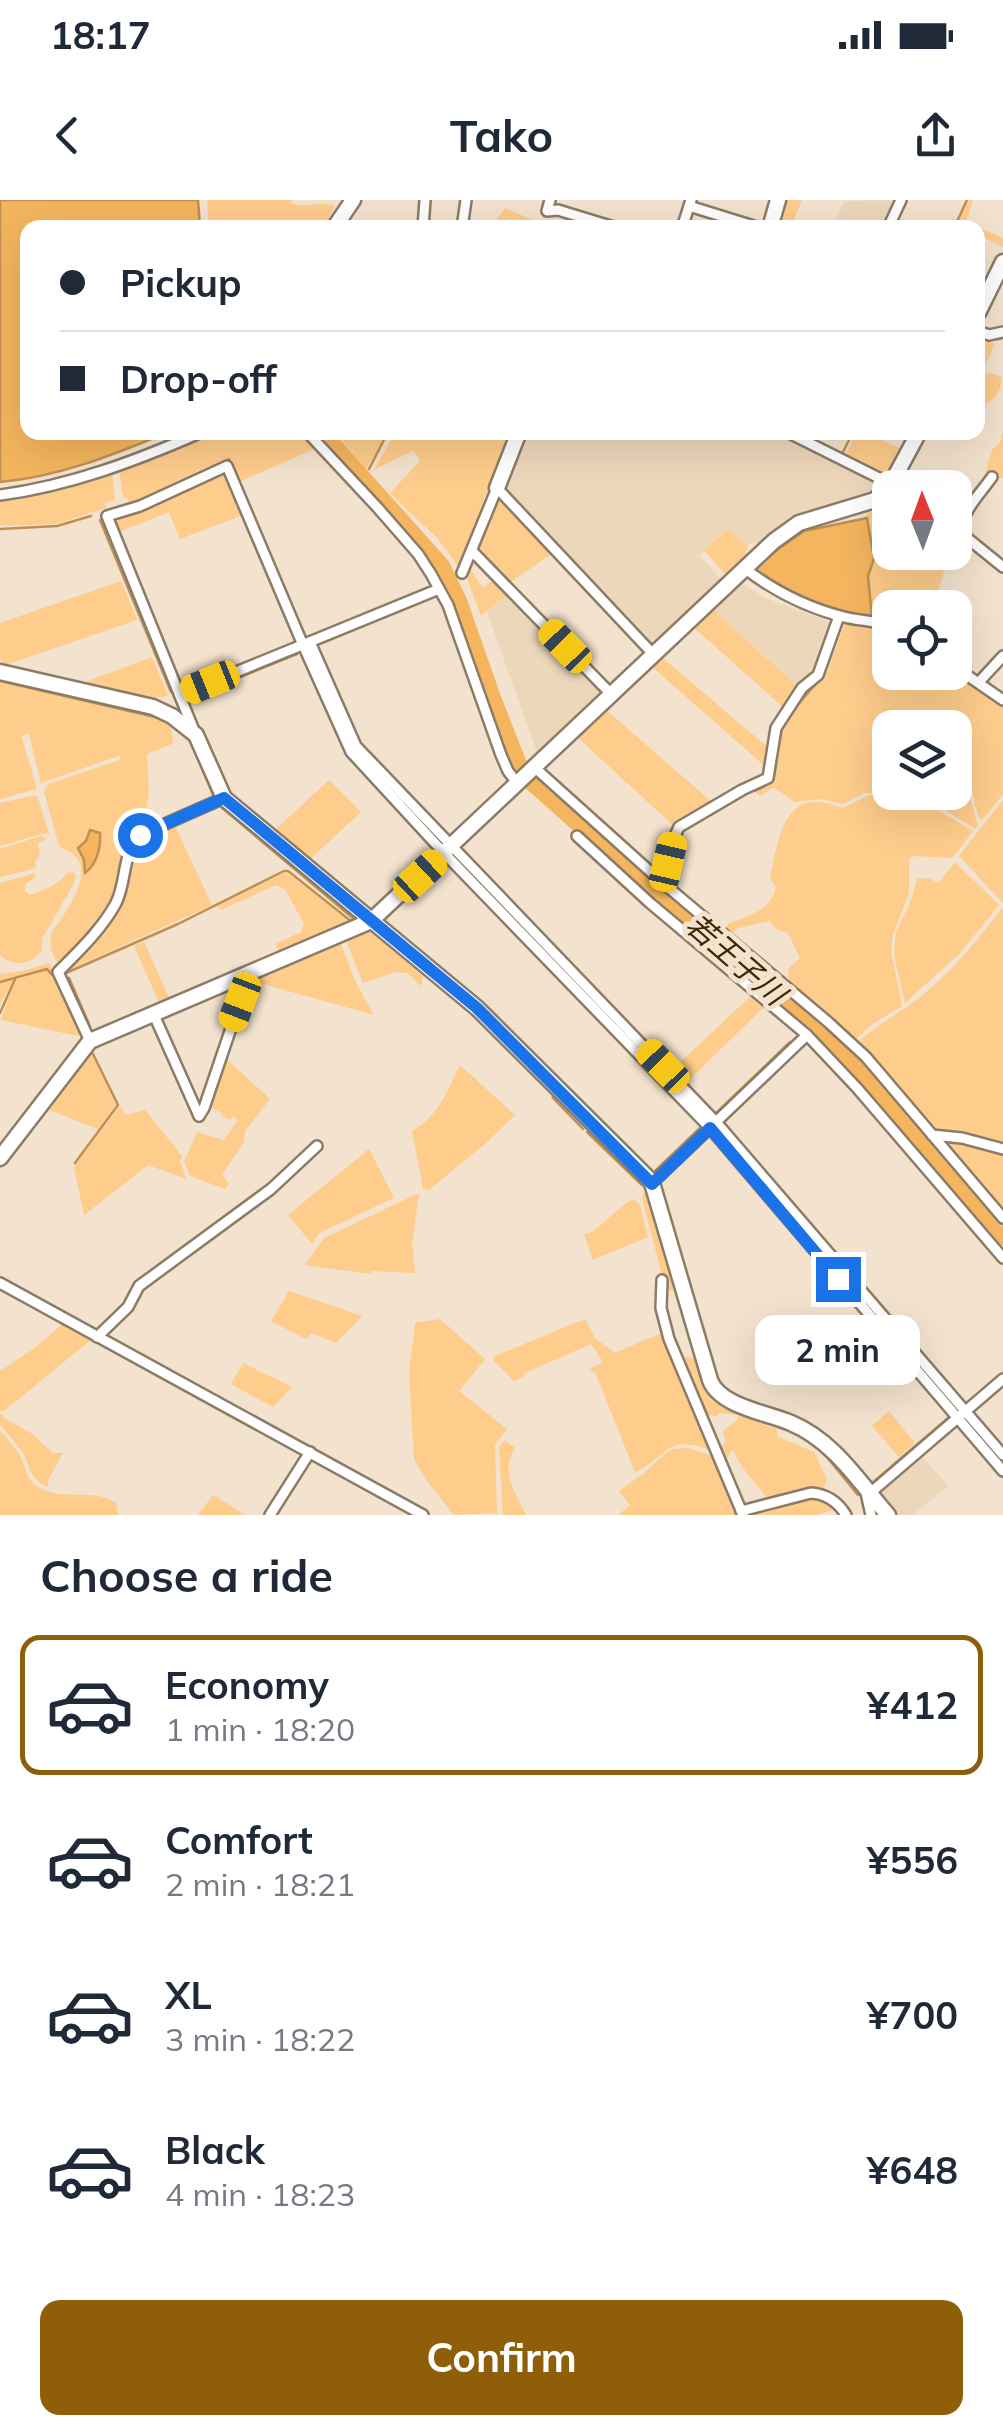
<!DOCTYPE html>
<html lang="en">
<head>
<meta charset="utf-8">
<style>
	:root { --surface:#fff; --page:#f2f2f3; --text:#1f2937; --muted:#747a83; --line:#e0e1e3; --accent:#8f5e09 }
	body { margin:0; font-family:Mulish,"Noto Sans JP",sans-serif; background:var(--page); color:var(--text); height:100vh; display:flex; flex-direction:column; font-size:38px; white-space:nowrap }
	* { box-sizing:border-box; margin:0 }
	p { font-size:32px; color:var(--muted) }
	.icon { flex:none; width:55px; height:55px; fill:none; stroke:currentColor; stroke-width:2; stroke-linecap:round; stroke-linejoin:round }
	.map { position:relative; height:1315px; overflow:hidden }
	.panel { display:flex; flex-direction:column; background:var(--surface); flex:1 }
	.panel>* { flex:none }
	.guide { position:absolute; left:20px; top:20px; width:965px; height:220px; border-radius:20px; box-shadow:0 10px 40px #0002; display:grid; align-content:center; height:220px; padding:0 40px; background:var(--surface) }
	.needle { width:65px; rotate:359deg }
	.controls { position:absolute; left:872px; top:270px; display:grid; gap:20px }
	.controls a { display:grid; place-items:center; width:100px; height:100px; border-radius:20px; background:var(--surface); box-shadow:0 10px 40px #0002; font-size:50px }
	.end { position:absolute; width:45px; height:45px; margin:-22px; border:12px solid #1a73e8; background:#fff; box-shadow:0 0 0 5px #fff }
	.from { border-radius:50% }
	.bubble { position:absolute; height:70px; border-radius:20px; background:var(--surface); box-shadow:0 10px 40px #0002; font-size:32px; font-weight:700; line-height:70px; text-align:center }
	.car { position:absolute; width:30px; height:60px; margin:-30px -15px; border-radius:12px; box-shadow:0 0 8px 2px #0007; background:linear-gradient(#f5c518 24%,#345 0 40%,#f5c518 0 76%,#345 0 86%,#f5c518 0) }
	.guide b { display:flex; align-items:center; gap:35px; height:95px; font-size:38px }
	.guide b+b { border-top:2px solid var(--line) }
	.guide i { width:25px; height:25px; background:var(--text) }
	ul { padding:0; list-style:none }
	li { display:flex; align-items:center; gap:30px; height:140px; margin:0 20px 15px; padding:0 20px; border:5px solid transparent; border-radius:20px }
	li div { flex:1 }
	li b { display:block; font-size:38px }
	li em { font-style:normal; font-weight:700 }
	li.on { border-color:var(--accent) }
	li>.icon { width:90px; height:90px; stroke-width:1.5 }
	h2 { padding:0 40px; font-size:45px; line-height:120px }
	.action { display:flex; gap:20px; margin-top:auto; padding:20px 40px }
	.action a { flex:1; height:115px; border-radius:20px; background:var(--accent); color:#fff; font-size:40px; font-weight:700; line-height:115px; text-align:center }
	.status { display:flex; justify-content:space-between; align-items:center; height:70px; padding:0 50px; background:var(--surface); direction:ltr }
	.status svg { height:28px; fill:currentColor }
	header { display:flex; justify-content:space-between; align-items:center; height:130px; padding:0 40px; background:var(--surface); font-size:45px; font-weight:700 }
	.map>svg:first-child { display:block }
	.built { fill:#edd7bb }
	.green { fill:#fecc8b }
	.water { fill:#f4b55e; stroke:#bf9051; stroke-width:2.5 }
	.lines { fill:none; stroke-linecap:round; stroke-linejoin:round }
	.stream { stroke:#bf9051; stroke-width:2.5 }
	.river { stroke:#f4b55e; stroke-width:18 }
	.street-casing { stroke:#8b7c68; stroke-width:14 }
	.secondary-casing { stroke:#8b7c68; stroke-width:19 }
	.street { stroke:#fff; stroke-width:9 }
	.secondary { stroke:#fff; stroke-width:14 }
	.route { stroke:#1a73e8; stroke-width:12 }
	.labels { text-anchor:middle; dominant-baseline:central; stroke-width:10; stroke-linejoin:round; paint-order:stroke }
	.water-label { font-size:30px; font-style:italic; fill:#3e2600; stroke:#f3e2cd }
</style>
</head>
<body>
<div class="status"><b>18:17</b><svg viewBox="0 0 49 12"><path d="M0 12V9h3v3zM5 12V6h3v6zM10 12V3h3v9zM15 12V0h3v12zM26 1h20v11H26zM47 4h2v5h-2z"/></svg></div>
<header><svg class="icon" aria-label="back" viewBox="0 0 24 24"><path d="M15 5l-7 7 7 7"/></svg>Tako<svg class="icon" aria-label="share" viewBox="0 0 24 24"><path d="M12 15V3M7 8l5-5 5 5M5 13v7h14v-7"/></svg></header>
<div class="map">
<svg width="1003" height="1315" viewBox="0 0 1003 1315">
	<rect width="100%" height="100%" fill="#f3e2cd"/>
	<g class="built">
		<path d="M 898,0 L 884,27 L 832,28 L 844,1 Z"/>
		<path d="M 775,232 L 876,281 L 878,289 L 870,295 L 827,309 L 794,315 L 768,340 L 744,345 L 728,329 L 699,355 L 723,381 L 657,444 L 650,444 L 505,288 L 503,282 L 524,233 Z"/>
		<path d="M 739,381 L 765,398 L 833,423 L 816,466 L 797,486 L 711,408 Z"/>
		<path d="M 508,394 L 604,493 L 538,555 L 487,412 Z"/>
		<path d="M 921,1255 L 948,1286 L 913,1315 L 894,1315 L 877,1293 Z"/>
	</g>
	<g class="green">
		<path d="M 207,0 L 292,0 L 291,3 C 305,9 321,0 335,6 L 324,27 L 209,28 Z"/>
		<path d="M 785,0 L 802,0 L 791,27 L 781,27 L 779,22 Z"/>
		<path d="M 969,0 L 973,0 L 966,22 L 1003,38 L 1003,47 L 978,35 L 978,28 L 957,25 Z"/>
		<path d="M 505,8 L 542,24 L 541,27 L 512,27 L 507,25 L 505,27 L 491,28 Z"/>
		<path d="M 978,137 L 995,144 L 981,174 L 991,173 L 1001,177 C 1003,195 990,201 978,210 Z"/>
		<path d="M 1003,231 L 1003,278 L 995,277 L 983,281 L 992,250 L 1000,242 Z"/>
		<path d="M 208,233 L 302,233 L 314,244 L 314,249 L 241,281 L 230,258 L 193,273 L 137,301 L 128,302 L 128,298 L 125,298 L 122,292 L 119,269 L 178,247 Z"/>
		<path d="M 336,233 L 386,233 L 386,235 L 366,269 Z"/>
		<path d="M 395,233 L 511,233 L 484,299 L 485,309 L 462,366 L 459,367 L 438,339 L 390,293 L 420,261 L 418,256 L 412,251 L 374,270 Z"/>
		<path d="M 856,233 L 868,233 L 905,251 L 888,277 L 844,258 Z"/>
		<path d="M 112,271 L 115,300 L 105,303 L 106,308 L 56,324 L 0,326 L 0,298 L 32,294 Z"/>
		<path d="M 225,272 L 243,315 L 180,339 L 169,312 L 116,333 L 111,321 L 113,317 L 142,309 Z"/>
		<path d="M 498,292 L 554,352 L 508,384 L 476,350 Z"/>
		<path d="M 878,307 L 890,314 L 890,352 L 950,353 L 933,407 L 890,408 L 890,425 L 872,417 L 868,376 L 874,359 L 866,311 Z"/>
		<path d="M 729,329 L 744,345 L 749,344 L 741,365 L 728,377 L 704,350 Z"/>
		<path d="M 469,368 L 483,388 L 494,379 L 508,394 L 481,416 L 466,375 Z"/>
		<path d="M 121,381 L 137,420 L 5,465 L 0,458 L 0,423 Z"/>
		<path d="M 711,408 L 797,486 L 784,508 L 691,425 Z"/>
		<path d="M 846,420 L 890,430 L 890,472 L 955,472 L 955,470 L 1003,503 L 1003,594 L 983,619 L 980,619 L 978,616 L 972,591 L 968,591 L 978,625 L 975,629 L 918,593 L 955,592 L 955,528 L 890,528 L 890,592 L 864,593 L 843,604 L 819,599 L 794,602 L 774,587 L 760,596 L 755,592 L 766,588 L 773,581 L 783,528 L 807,493 L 824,480 Z"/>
		<path d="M 659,455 L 770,549 L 768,569 L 649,464 Z"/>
		<path d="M 152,457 L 168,496 L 146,499 L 80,484 Z"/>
		<path d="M 0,482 L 165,521 C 171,527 175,535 172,544 L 147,554 L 149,592 L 143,628 L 134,634 L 128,641 L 113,701 L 90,734 L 60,765 C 52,757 49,745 51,734 C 63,716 97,673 73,654 C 68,650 63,649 59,646 L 44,592 L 48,584 L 120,560 L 121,555 L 41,583 L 29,534 L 23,535 L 22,538 L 37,589 L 0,599 Z"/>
		<path d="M 604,508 L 712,602 L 675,627 L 576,536 Z"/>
		<path d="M 329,580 L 361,612 L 308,661 L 273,632 Z"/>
		<path d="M 911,594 L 973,631 L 954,656 L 949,658 L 914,656 L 909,658 L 909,693 L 893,734 L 891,751 L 902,806 L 874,823 L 857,838 L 857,842 L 863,850 L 791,786 C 785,767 789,769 800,758 L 788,733 L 776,729 L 770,721 L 738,728 L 730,734 L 724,730 L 729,723 C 749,717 772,709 776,687 L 770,679 C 776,653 780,599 818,602 C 826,602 835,606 843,608 L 869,595 Z"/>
		<path d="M 37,595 L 49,634 L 41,634 L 0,646 L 0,603 Z"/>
		<path d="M 1003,600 L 1003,703 L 959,656 Z"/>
		<path d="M 174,624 L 212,705 L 66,771 L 65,769 L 105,725 L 132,650 L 141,638 Z"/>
		<path d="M 41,636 L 47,639 L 38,643 L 40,655 L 35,662 L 36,668 L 0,677 L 0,649 Z"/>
		<path d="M 955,662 L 999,705 L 960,753 L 905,803 L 894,755 L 896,732 L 910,703 L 917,679 L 929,678 L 938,683 Z"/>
		<path d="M 73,672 L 76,676 L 74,683 L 42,739 L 42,751 C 31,764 13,768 0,755 L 0,683 L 35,673 L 36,676 L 25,685 L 25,692 L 30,695 C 44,690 58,686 67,673 Z"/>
		<path d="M 284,673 L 287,673 L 352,724 L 280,755 L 276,744 L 301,732 L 304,724 L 285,689 L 276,685 L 221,710 L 218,706 Z"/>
		<path d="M 1002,708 L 1003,710 L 1003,945 L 979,937 L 930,928 L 867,855 L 867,849 L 860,840 C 883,820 910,808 932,787 C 958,764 981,736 1002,708 Z"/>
		<path d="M 369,729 L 423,777 L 421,786 L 408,773 L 396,772 L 363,783 L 347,743 L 349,738 Z"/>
		<path d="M 144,742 L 171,802 L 161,807 L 134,746 Z"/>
		<path d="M 337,742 L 341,744 L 356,783 L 374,815 L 256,782 L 255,778 Z"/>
		<path d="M 49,763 L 55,774 L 52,775 L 47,768 L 14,778 L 0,804 L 0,774 L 23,771 Z"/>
		<path d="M 47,770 L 51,777 L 56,776 L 82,832 L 78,836 L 1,820 L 15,780 Z"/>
		<path d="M 754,793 L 767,804 L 684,885 L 671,871 Z"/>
		<path d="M 91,853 L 116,905 L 98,929 L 44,908 Z"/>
		<path d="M 222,855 L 270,899 L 245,931 L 244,943 L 222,974 L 229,984 L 225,989 L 190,976 L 184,962 L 197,932 L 224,940 L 238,920 L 234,916 L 230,920 L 222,916 L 223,914 L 207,905 Z"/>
		<path d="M 460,865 L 515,915 L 486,943 L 429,990 L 423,989 L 412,931 C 439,916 447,891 460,865 Z"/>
		<path d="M 120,906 L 126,915 L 145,910 L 182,956 L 180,961 L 186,979 L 148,965 L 84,1015 L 74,967 Z"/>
		<path d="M 945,937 L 1003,952 L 1003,1011 L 941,939 Z"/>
		<path d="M 369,949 L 394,998 L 319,1033 L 312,1044 L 288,1015 Z"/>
		<path d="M 646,991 L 674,1088 L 673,1091 L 670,1091 L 665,1086 L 642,999 L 643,994 Z"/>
		<path d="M 419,993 L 412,1043 L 415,1073 L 372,1071 L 371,1074 L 305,1065 L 324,1038 Z"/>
		<path d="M 635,1000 L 640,1005 L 648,1037 L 593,1060 L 584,1034 L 592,1032 L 629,1001 Z"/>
		<path d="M 289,1091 L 362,1116 L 336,1143 L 311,1133 L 306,1139 L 271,1121 Z"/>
		<path d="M 440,1119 L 485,1159 L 459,1191 L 507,1229 L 495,1245 L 497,1313 L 454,1315 L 427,1281 L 414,1259 L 409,1174 L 415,1123 Z"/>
		<path d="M 585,1119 L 595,1138 L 615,1153 L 666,1131 L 713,1251 C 663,1233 672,1255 635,1272 L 595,1172 L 588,1170 L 603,1162 L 591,1144 L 525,1173 L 523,1177 L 514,1181 L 493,1160 L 495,1156 Z"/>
		<path d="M 65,1122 L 93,1138 L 4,1211 L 0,1211 L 0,1171 L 32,1150 Z"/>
		<path d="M 687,1157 L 695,1159 L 709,1197 L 766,1221 L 766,1226 L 776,1228 L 778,1237 L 814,1252 L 827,1279 L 822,1292 L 769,1302 C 758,1283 740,1270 733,1249 L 723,1264 L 719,1247 L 726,1243 L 723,1231 L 738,1219 L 739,1215 L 719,1213 L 716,1217 L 711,1215 L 703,1218 L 681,1162 Z"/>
		<path d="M 243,1163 L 292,1187 L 273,1207 L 231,1184 Z"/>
		<path d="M 889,1211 L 915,1243 L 899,1257 L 872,1226 Z"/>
		<path d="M 2,1214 L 4,1218 L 31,1233 L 53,1253 L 63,1253 L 48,1280 L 48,1287 C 30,1280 31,1268 23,1253 C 17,1243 7,1234 0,1225 L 0,1215 Z"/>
		<path d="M 0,1231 C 7,1239 15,1247 20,1256 C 25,1265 26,1277 34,1284 C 58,1304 93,1286 116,1303 L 118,1315 L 0,1315 Z"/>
		<path d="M 505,1240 L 515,1248 C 500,1272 515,1292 526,1315 L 503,1315 L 499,1247 Z"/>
		<path d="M 689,1248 L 715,1257 L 739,1315 L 618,1315 L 630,1305 L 619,1291 L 643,1274 L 666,1253 L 673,1249 Z"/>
		<path d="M 213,1295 L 246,1315 L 198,1315 Z"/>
		<path d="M 810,1295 L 821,1295 L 838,1308 L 818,1315 L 745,1315 L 746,1312 Z"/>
	</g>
	<g class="water">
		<path d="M 0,0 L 198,0 L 200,27 L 28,28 L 28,232 L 166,233 C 113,255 58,277 0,282 Z"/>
		<path d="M 867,318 L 874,359 L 868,376 L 872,417 C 837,418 781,389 752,370 L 774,352 L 804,331 Z"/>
		<path d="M 90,630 L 100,633 C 101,647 97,664 85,673 L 84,660 L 78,648 L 86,641 Z"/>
	</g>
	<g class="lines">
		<g class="stream">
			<path d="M 954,28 L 967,0"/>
			<path d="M 842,254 L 853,232"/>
			<path d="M 369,269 L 388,232"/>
			<path d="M 199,274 L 229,259 L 250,308"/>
			<path d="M 109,310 L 123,307"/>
			<path d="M 100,320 L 171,492"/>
			<path d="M 0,329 L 57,326 L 91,316"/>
			<path d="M 829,456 L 840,426"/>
			<path d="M 0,481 L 159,518"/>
			<path d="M 188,498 L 297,454"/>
			<path d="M 186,536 L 190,540 L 214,597"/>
			<path d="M 754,591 C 787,581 769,553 782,529 C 793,508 807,494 822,477"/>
			<path d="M 405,605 L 444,645"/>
			<path d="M 221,607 L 354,719"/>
			<path d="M 688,628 L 746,594"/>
			<path d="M 669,678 L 676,648"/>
			<path d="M 657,693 L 660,689"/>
			<path d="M 66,773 L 178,724 L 284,671 L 288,671 L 352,722 L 355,721"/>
			<path d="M 69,778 L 89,824"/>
			<path d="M 431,779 L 469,810 L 507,847"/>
			<path d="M 0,782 L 47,769 L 52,775"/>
			<path d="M 577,783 L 655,864"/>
			<path d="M 0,813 L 15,779"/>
			<path d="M 806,826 L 809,822"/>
			<path d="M 552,891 L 553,898 L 583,929"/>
			<path d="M 715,914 L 790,842"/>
			<path d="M 587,932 L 642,985"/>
			<path d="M 915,934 L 924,934"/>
			<path d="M 75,963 L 118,905 L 93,854"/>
			<path d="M 652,974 L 702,926"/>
			<path d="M 780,1003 L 817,1046"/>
			<path d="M 676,1088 L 706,1189 L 710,1195 L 722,1203"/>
			<path d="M 871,1110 L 958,1211"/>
			<path d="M 965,1219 L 1003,1263"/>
			<path d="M 822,1251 L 858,1295"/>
			<path d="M 871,1284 L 948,1218"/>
		</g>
		<path class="river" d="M 321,232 L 441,366 L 458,401 L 492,498 L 521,572 L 657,693 L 819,830 L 864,874 L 1003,1036"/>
		<defs>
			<g id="street">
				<path d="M 550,0 L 547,11 L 558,10 L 617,28"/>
				<path d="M 689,6 L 760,28"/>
				<path d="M 423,28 L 425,0"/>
				<path d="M 462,28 L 466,0"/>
				<path d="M 682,28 L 691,0"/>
				<path d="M 888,28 L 901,0"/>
				<path d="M 978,131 L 989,135 L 1003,132"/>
				<path d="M 307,232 L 377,307 L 418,354 L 431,374 L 448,405 L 501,555 L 508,571 L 517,583"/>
				<path d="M 787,232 L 891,284"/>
				<path d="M 992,277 C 980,294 961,312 961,333 L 1003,367"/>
				<path d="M 0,295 C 70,286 138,260 202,232"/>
				<path d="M 472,351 L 611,494"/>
				<path d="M 744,368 C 774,391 808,408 844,417 C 859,421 875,420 890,427"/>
				<path d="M 462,373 L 497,288 L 653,454"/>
				<path d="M 310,442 L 356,546 L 716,922 L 1003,1255"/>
				<path d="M 955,467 L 1003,500"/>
				<path d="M 979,482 L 1003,456"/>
				<path d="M 180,495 L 439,389"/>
				<path d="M 195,533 L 107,316 L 140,306 L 227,266 L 303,445 L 351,552 L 444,653 L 710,928 L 1003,1271"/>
				<path d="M 534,567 L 663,683 L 828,822 L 866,857 L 1003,1018"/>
				<path d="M 577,636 L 650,703 L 807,835 L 857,888 L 1003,1058"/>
				<path d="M 663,683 L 673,640 L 679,627 L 742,590 L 768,578 L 776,528 L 802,488 L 818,475 L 839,416"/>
				<path d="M 154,815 L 199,916"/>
				<path d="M 90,841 L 58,772 C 79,751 102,729 116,703 C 127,681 122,652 140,635 L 224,598"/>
				<path d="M 199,916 L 204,908 L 249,775"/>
				<path d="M 932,935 L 962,938 L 1003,949"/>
				<path d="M 652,983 L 807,835"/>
				<path d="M 662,1080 L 661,1108 L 669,1139 L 743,1315"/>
				<path d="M 0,1083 L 423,1315"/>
				<path d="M 97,1137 L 128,1107 L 139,1086 L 271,989 L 317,946"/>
				<path d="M 866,1293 L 871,1315"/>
				<path d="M 869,1294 L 1003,1179"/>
				<path d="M 741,1311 L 811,1293 C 826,1294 838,1302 846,1315"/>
				<path d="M 270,1315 L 310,1252"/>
			</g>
			<g id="secondary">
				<path d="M 334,28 L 353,0"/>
				<path d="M 770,28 L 778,0"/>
				<path d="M 978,113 L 1003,62"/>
				<path d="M 497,288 L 519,232"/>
				<path d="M 0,472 L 153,507 L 172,516 L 196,535 L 224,598 L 477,808 L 648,978 L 652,983 L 710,1180 C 719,1206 768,1213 791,1223 C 834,1241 859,1282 888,1315"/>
				<path d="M 0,958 L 90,841 L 371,721 L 774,341 L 799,323 L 875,300 L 891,284 L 919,232"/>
			</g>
		</defs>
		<use href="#street" class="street-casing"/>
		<use href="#secondary" class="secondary-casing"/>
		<use href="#street" class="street"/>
		<use href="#secondary" class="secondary"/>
	</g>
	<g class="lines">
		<path class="route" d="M 140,635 L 224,598 L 477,808 L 652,984 L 710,928 L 838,1079"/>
	</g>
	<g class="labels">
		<g class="water-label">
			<text transform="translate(736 759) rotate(41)">若王子川</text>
		</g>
	</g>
</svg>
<div class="controls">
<a><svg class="needle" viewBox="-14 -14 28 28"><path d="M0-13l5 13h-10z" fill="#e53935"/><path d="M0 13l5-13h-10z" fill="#747a83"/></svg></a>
<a><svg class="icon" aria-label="locate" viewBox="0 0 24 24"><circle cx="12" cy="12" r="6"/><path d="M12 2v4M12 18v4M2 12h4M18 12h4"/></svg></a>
<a><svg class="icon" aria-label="layers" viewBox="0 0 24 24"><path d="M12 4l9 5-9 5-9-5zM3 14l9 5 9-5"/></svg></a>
</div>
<i class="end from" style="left:140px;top:635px"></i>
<i class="end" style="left:838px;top:1079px"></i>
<div class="bubble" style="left:755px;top:1115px;width:165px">2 min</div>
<i class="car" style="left:565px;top:446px;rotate:316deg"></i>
<i class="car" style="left:210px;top:482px;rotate:248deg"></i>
<i class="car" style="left:668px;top:662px;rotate:13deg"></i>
<i class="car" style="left:420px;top:676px;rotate:47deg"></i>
<i class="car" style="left:240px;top:802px;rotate:201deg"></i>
<i class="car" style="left:663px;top:866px;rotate:316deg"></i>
<div class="guide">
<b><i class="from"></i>Pickup</b>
<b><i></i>Drop-off</b>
</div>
</div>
<section class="panel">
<h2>Choose a ride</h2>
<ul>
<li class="on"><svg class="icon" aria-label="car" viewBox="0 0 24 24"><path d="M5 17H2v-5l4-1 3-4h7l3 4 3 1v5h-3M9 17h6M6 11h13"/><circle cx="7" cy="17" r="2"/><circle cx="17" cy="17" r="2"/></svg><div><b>Economy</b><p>1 min · 18:20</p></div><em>¥412</em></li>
<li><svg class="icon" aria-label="car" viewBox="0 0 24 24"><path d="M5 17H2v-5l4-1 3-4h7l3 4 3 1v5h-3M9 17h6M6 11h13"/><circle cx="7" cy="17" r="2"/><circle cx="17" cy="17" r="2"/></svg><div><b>Comfort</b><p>2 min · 18:21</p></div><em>¥556</em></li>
<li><svg class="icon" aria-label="car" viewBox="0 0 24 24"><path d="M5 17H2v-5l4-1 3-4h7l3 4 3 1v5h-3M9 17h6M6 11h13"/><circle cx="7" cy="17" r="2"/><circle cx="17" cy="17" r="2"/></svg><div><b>XL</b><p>3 min · 18:22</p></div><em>¥700</em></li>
<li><svg class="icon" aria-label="car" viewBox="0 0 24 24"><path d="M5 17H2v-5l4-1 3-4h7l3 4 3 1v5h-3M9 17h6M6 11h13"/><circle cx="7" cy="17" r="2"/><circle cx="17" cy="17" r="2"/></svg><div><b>Black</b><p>4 min · 18:23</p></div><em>¥648</em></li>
</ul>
<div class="action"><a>Confirm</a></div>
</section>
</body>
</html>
